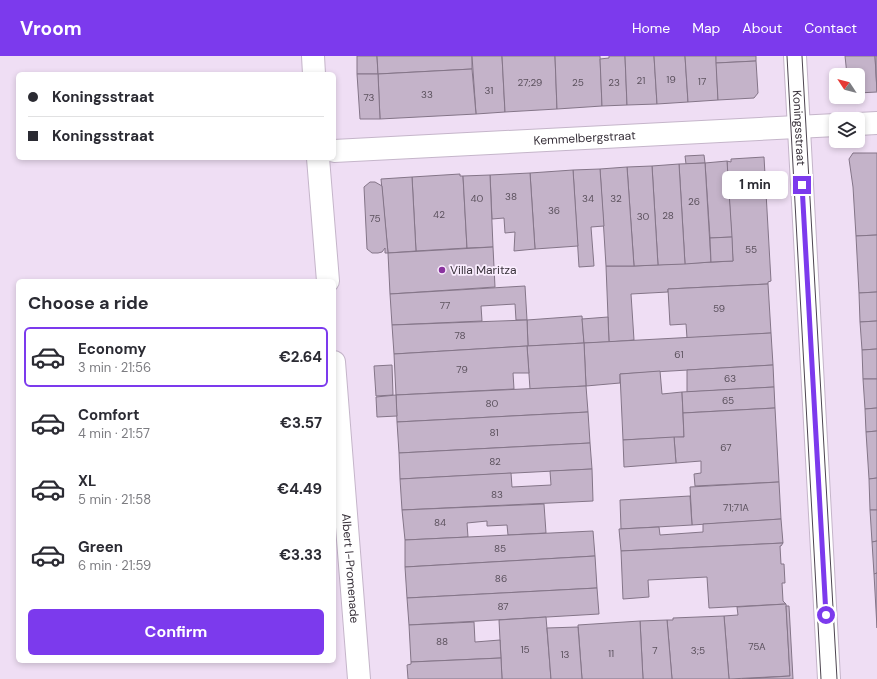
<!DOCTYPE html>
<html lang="en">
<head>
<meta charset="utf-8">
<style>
	:root { --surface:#fff; --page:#f2f2f3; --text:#2b2b33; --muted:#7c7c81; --line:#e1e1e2; --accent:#7c3aed }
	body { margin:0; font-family:"DM Sans",sans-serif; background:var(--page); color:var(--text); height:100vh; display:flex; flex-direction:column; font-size:15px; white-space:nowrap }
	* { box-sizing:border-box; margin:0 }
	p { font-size:13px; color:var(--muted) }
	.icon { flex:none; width:22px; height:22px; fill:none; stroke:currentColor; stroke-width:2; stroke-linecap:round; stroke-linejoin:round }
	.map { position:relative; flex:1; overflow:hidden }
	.sheet { position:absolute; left:16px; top:223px; width:320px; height:384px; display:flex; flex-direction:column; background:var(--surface); border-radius:6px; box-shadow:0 2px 6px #0003 }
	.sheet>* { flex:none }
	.top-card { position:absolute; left:16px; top:16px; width:320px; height:88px; border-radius:6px; box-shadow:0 2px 6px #0003; display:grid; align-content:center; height:88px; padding:0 12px; background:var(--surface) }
	.needle { width:26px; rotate:306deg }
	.buttons { position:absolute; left:829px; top:12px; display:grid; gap:8px }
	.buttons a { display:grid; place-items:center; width:36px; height:36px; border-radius:6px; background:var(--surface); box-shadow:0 2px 6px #0003; font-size:20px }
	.end { position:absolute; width:18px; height:18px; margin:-9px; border:5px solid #7c3aed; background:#fff; box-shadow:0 0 0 2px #fff }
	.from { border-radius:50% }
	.bubble { position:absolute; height:28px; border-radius:6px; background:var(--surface); box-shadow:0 2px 6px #0003; font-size:13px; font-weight:700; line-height:28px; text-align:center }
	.top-card b { display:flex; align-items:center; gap:14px; height:38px; font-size:15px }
	.top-card b+b { border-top:1px solid var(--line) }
	.top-card i { width:10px; height:10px; background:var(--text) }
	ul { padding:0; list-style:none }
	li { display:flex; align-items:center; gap:12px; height:60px; margin:0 8px 6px; padding:0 4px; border:2px solid transparent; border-radius:6px }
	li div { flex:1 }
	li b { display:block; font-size:15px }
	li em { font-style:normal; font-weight:700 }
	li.active { border-color:var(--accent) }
	li>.icon { width:36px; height:36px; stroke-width:1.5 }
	h2 { padding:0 12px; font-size:18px; line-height:48px }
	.primary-button { display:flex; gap:8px; margin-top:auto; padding:8px 12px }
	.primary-button a { flex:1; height:46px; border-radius:6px; background:var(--accent); color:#fff; font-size:16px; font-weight:700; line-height:46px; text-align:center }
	header { display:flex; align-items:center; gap:24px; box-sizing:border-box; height:56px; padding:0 20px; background:var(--accent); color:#fff }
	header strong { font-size:19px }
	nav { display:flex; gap:22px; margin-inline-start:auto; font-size:14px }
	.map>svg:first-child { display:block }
	.building { fill:#c4b3c9; stroke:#847588 }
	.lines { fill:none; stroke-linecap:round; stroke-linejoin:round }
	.minor-casing { stroke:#c5b5ca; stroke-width:24 }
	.minor { stroke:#fff; stroke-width:22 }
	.tram { stroke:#4d4550; stroke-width:1 }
	.route { stroke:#7c3aed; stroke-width:5 }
	.poi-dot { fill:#8a339f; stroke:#faedfe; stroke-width:1.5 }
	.labels { text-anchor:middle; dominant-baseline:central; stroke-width:3.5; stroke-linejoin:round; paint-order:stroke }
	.number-label { font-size:10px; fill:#5c525e }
	.street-label { font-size:12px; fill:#39323b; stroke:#faedfe }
	.poi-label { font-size:12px; fill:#39323b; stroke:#faedfe; text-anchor:start }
</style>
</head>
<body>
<header>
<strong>Vroom</strong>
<nav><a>Home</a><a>Map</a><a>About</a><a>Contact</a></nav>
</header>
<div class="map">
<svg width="877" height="623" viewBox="0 0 877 623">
	<rect width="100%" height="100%" fill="#efdef4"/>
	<g class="building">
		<path d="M 357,0 L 377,0 L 378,18 L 357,18 Z"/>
		<path d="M 377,0 L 472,0 L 472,13 L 378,18 Z"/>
		<path d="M 472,0 L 502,0 L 505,56 L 476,58 Z"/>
		<path d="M 502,0 L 555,0 L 557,53 L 505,56 Z"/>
		<path d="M 555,0 L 600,0 L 602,50 L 557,53 Z"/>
		<path d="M 609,0 L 625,0 L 627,49 L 602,50 L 600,3 L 609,2 Z"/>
		<path d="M 625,0 L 654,0 L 657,48 L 627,49 Z"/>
		<path d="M 654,0 L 685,0 L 688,46 L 657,48 Z"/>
		<path d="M 685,0 L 716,0 L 718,44 L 688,46 Z"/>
		<path d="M 716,0 L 756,0 L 756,5 L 716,7 Z"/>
		<path d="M 845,0 L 875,0 L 877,36 L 858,37 L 858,19 L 847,19 Z"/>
		<path d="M 875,0 L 877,0 L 877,35 Z"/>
		<path d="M 756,5 L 758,37 L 754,42 L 718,44 L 716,7 Z"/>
		<path d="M 472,13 L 476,58 L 380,63 L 378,18 Z"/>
		<path d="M 357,18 L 378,18 L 380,63 L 360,63 Z"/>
		<path d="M 853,97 L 877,97 L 877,179 L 856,180 L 853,131 L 849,103 Z"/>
		<path d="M 704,99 L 705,107 L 686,108 L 685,100 Z"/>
		<path d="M 764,101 L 771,225 L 768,226 L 768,228 L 668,233 L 668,236 L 631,238 L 634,284 L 609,286 L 606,210 L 634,210 L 733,205 L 727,105 L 731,106 L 731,103 Z"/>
		<path d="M 727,105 L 732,181 L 710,182 L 705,107 Z"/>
		<path d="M 705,107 L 711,206 L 685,208 L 679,108 Z"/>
		<path d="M 679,108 L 685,208 L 658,209 L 652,110 Z"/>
		<path d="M 652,110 L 658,209 L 634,210 L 627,111 Z"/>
		<path d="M 627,111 L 634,210 L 606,210 L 600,113 Z"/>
		<path d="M 600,113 L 604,170 L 591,171 L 594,210 L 579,211 L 573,114 Z"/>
		<path d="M 573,114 L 578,190 L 535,193 L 530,117 Z"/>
		<path d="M 530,117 L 535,193 L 514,195 L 515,176 L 505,177 L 504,162 L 492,163 L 490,119 Z"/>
		<path d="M 460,118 L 460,120 L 463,120 L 467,192 L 416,195 L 412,121 Z"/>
		<path d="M 490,119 L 493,191 L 467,192 L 463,120 Z"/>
		<path d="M 412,121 L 416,195 L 388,197 L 381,123 Z"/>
		<path d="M 370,126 L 375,126 L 382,130 L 388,197 L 385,197 L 385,192 L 382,196 L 378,197 L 372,197 L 367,193 L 364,131 Z"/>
		<path d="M 877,179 L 877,236 L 859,237 L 856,180 Z"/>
		<path d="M 732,181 L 733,205 L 711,206 L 710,182 Z"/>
		<path d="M 493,191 L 495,231 L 390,238 L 388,197 Z"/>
		<path d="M 768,228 L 771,277 L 687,282 L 686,268 L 670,269 L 668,233 Z"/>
		<path d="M 525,230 L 527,264 L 516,264 L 515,248 L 481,250 L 482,265 L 392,269 L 390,238 Z"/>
		<path d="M 877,236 L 877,265 L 860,266 L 859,237 Z"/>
		<path d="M 582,260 L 584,287 L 528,290 L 527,264 Z"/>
		<path d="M 608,261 L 609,286 L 584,287 L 582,263 Z"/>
		<path d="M 527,264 L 528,290 L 394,298 L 392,269 Z"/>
		<path d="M 877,265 L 877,293 L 862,294 L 860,266 Z"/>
		<path d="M 771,277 L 773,309 L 620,318 L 620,327 L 586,330 L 584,287 Z"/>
		<path d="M 584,287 L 586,330 L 530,333 L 527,290 Z"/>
		<path d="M 527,290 L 529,317 L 513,317 L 514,333 L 396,339 L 394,298 Z"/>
		<path d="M 877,293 L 877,323 L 863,323 L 862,294 Z"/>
		<path d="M 392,309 L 393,339 L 376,340 L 374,310 Z"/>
		<path d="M 773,309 L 774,331 L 687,336 L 687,314 Z"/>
		<path d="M 660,315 L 662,338 L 682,336 L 684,381 L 623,384 L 620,318 Z"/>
		<path d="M 863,323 L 877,323 L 877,352 L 865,353 Z"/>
		<path d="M 586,330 L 588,356 L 397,366 L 396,339 Z"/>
		<path d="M 774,331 L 775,352 L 683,357 L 682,336 Z"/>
		<path d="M 396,339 L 397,360 L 377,361 L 376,341 Z"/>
		<path d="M 775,352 L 779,426 L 695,430 L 694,418 L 701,417 L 701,405 L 676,407 L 674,381 L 684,381 L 683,357 Z"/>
		<path d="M 877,352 L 877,375 L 866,376 L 865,353 Z"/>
		<path d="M 588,356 L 590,387 L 399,397 L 397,366 Z"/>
		<path d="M 877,375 L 877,422 L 869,423 L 866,376 Z"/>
		<path d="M 674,381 L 676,407 L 624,411 L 623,384 Z"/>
		<path d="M 590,387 L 592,413 L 400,423 L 399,397 Z"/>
		<path d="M 592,413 L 593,445 L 402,454 L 400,423 L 511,417 L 512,431 L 551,429 L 550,415 Z"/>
		<path d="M 877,422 L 877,454 L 870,454 L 869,423 Z"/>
		<path d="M 779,426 L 781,463 L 692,469 L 690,431 Z"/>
		<path d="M 690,440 L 692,469 L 621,473 L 620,444 Z"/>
		<path d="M 544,448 L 546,477 L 508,479 L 507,469 L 487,470 L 487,465 L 467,467 L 468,481 L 405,484 L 402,454 Z"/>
		<path d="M 870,454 L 877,454 L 877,485 L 872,486 Z"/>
		<path d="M 781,463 L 783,487 L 621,495 L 619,473 L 659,471 L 660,479 L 703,476 L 703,468 Z"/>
		<path d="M 593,475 L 595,500 L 405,511 L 405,484 Z"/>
		<path d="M 877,485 L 877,517 L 874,518 L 872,486 Z"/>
		<path d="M 783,487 L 781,490 L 780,490 L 781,508 L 784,508 L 785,527 L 782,527 L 783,545 L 786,548 L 709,552 L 707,521 L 648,524 L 649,541 L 623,543 L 621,495 Z"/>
		<path d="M 595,500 L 597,532 L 407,542 L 405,511 Z"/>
		<path d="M 877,517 L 877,572 L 874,518 Z"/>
		<path d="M 597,532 L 599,558 L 409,569 L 407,542 Z"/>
		<path d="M 786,548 L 790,620 L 729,623 L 724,560 L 738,559 L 737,551 Z"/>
		<path d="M 786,550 L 789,550 L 793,623 L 742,623 L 790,620 Z"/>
		<path d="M 724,560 L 729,623 L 672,623 L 667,564 L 673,564 L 673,562 Z"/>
		<path d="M 546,561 L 551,623 L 502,623 L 499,564 Z"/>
		<path d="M 667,564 L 672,623 L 643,623 L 640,565 Z"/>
		<path d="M 640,565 L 643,623 L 582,623 L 578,569 Z"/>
		<path d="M 474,566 L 475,586 L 500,584 L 501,602 L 411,606 L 409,569 Z"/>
		<path d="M 578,571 L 582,623 L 551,623 L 547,572 Z"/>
		<path d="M 501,602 L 502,623 L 408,623 L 407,609 L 411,608 L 411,606 Z"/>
	</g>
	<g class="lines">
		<defs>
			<g id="minor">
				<path d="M 313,0 L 314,18"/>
				<path id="s1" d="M 795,0 L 829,623"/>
				<path d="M 858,68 L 877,67"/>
				<path id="s2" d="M 334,95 L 836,69"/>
				<path d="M 318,102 L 328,225"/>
				<path id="s3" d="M 334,306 L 359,623"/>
			</g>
		</defs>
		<use href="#minor" class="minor-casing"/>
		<use href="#minor" class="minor"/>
		<g class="tram">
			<path d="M 787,0 L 821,623"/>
			<path d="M 802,0 L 837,623"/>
		</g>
	</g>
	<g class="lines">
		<path class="route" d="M 802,129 L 826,559"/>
	</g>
	<circle class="poi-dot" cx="442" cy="214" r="4"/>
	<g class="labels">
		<g class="number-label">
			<text x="671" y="23">19</text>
			<text x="641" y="24">21</text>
			<text x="702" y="25">17</text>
			<text x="530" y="26">27;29</text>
			<text x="578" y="26">25</text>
			<text x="614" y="26">23</text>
			<text x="489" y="34">31</text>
			<text x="427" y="38">33</text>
			<text x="369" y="41">73</text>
			<text x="511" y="140">38</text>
			<text x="477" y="142">40</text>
			<text x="588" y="142">34</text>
			<text x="616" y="142">32</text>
			<text x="694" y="145">26</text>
			<text x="554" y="154">36</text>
			<text x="439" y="158">42</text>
			<text x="668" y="159">28</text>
			<text x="643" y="160">30</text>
			<text x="375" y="162">75</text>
			<text x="751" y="193">55</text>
			<text x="445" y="249">77</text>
			<text x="719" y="252">59</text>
			<text x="460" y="279">78</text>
			<text x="679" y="298">61</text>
			<text x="462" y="313">79</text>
			<text x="730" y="322">63</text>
			<text x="728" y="344">65</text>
			<text x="492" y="347">80</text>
			<text x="494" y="376">81</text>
			<text x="726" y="391">67</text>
			<text x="495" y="405">82</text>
			<text x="497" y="438">83</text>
			<text x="736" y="451">71;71A</text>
			<text x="440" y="466">84</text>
			<text x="500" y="492">85</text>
			<text x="501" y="522">86</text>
			<text x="503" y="550">87</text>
			<text x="442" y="585">88</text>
			<text x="757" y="590">75A</text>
			<text x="525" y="593">15</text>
			<text x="655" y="594">7</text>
			<text x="698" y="594">3;5</text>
			<text x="611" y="597">11</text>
			<text x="565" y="598">13</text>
		</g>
		<g class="street-label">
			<text stroke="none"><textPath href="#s1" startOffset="72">Koningsstraat</textPath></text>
			<text stroke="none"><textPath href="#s2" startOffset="251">Kemmelbergstraat</textPath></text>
			<text stroke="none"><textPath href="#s3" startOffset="207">Albert I-Promenade</textPath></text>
		</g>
		<g class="poi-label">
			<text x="450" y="214">Villa Maritza</text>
		</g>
	</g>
</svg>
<div class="buttons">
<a><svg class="needle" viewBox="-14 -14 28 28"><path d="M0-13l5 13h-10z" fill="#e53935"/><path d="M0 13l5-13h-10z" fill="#7c7c81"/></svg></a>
<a><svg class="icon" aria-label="layers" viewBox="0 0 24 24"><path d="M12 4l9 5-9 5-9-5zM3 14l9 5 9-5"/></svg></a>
</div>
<i class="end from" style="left:826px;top:559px"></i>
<i class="end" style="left:802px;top:129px"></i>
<div class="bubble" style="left:722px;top:115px;width:66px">1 min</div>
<div class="top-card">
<b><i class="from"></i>Koningsstraat</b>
<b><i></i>Koningsstraat</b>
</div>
<section class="sheet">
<h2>Choose a ride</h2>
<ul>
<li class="active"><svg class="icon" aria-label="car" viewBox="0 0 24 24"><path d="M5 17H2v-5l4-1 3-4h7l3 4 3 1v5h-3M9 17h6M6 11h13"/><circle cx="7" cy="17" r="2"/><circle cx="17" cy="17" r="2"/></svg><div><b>Economy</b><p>3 min · 21:56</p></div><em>€2.64</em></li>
<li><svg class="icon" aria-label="car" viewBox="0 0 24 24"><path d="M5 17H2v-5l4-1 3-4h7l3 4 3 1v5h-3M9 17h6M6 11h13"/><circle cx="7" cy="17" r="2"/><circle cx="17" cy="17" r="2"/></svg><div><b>Comfort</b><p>4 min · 21:57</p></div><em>€3.57</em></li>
<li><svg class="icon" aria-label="car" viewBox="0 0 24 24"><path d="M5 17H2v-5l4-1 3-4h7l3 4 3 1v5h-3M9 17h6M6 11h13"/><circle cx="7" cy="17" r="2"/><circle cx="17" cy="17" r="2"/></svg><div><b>XL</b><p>5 min · 21:58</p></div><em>€4.49</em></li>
<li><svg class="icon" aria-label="car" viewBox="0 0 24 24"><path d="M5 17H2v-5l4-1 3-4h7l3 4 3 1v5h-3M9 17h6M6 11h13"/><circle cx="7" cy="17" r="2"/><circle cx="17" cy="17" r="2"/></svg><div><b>Green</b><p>6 min · 21:59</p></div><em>€3.33</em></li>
</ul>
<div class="primary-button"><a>Confirm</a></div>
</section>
</div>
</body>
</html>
